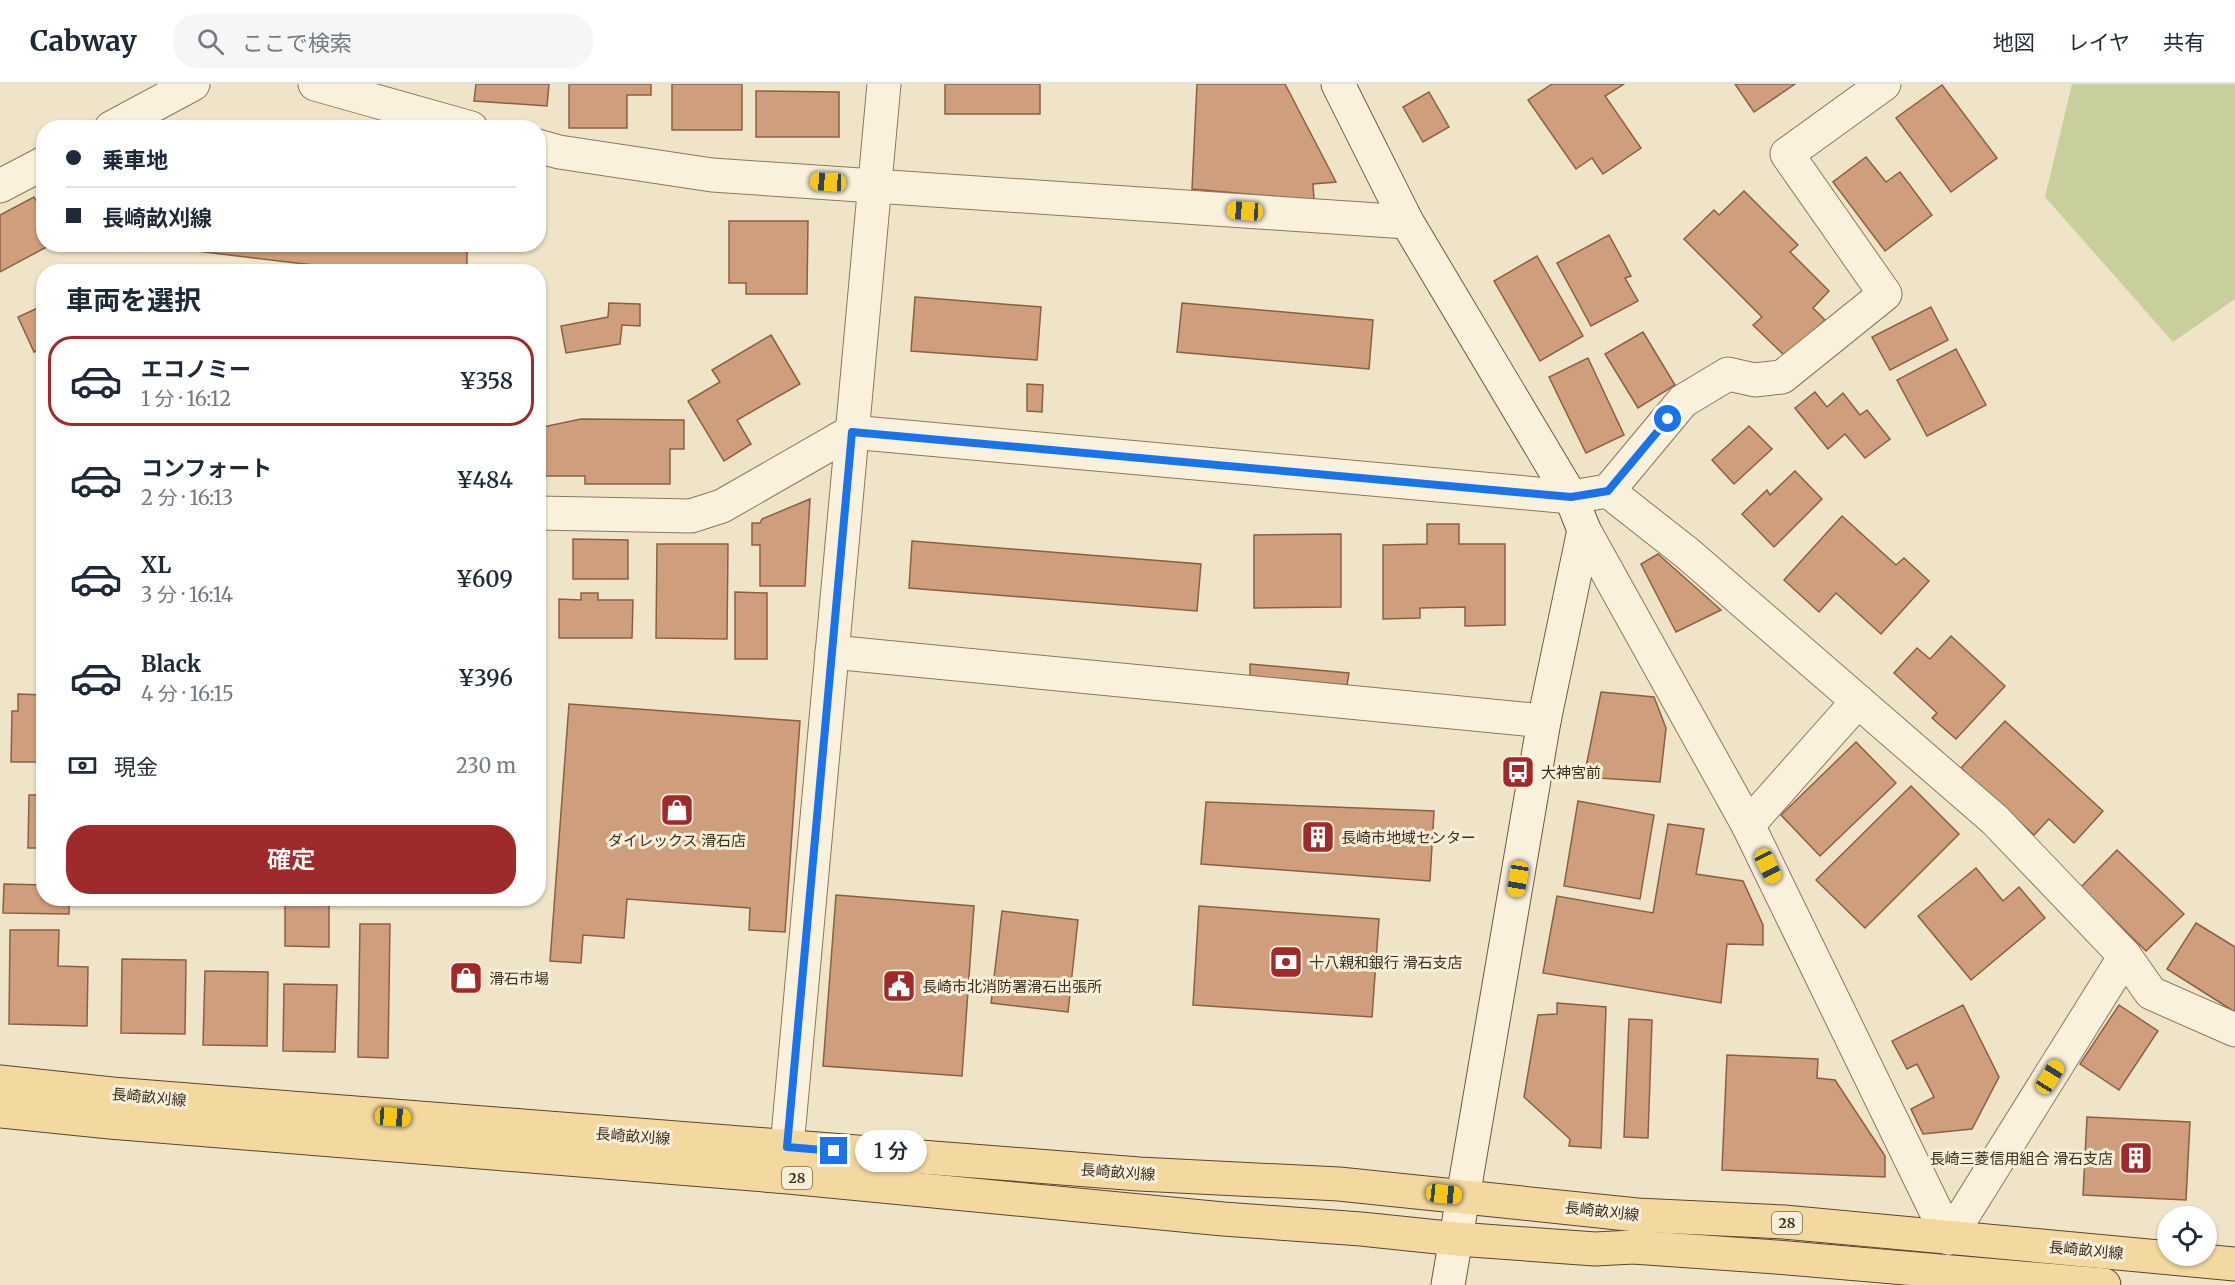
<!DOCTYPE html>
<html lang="ja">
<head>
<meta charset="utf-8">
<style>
	:root { --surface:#fff; --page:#f6f6f7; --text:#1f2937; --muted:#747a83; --line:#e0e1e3; --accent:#9e2a2b }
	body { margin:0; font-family:Merriweather,"Noto Sans JP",serif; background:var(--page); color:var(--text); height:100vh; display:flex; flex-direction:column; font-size:22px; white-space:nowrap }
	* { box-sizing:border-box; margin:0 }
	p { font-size:20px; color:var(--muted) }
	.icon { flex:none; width:33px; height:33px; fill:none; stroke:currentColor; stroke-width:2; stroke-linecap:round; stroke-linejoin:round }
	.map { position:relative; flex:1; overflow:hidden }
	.side { position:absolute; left:36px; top:180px; width:510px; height:642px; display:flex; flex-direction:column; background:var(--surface); border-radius:24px; box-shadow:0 2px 4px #0004 }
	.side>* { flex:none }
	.banner { position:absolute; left:36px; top:36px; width:510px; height:132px; border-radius:24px; box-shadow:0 2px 4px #0004; display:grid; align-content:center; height:132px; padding:0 30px; background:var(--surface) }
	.tools { position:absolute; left:2157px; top:1122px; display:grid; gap:12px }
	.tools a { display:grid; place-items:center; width:60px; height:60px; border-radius:50%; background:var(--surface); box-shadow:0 2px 4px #0004; font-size:30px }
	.end { position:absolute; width:27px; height:27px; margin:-14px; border:8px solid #1a73e8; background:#fff; box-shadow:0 0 0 3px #fff }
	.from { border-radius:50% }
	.bubble { position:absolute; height:42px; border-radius:21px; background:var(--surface); box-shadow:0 2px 4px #0004; font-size:20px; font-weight:600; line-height:42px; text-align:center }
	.car { position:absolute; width:18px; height:36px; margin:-18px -9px; border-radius:8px; box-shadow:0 0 4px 2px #0007; background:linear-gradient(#f5c518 24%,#345 0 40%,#f5c518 0 76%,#345 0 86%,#f5c518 0) }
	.banner b { display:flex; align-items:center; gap:21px; height:57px; font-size:22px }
	.banner b+b { border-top:2px solid var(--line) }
	.banner i { width:15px; height:15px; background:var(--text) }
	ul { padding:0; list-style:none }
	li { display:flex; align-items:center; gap:18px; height:90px; margin:0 12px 9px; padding:0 18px; border:3px solid transparent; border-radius:24px }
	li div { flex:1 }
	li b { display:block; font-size:22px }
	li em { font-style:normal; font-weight:600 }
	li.on { border-color:var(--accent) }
	li>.icon { width:54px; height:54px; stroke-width:1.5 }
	h2 { padding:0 30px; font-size:27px; line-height:72px }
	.pay { display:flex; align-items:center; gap:15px; height:66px; padding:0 30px; font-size:22px }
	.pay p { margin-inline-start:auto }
	.button { display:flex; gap:12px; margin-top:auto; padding:12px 30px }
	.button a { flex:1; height:69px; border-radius:24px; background:var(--accent); color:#fff; font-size:24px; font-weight:600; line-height:69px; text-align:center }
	header { display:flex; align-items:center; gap:36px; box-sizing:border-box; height:84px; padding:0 30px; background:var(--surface); border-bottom:2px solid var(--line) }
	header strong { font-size:28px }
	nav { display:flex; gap:33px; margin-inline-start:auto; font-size:21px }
	.search { width:420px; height:54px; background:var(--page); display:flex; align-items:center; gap:15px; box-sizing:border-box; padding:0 21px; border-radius:24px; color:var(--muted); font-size:22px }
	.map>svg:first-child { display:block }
	.green { fill:#c9cf9b }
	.building { fill:#cf9f7d; stroke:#8d5f41; stroke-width:1.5 }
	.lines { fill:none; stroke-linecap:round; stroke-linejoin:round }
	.street-casing { stroke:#8d765c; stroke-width:35 }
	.secondary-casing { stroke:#6f573f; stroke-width:35 }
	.primary-casing { stroke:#5b4430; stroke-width:35 }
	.street { stroke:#faf1dc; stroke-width:33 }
	.secondary { stroke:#faf1dc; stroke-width:33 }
	.primary { stroke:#f3d9a0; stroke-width:33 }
	.route { stroke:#1a73e8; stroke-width:8 }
	.labels { text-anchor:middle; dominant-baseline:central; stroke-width:6; stroke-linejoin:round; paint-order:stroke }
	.shield { fill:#f7eed8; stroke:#756857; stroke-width:1.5 }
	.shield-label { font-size:14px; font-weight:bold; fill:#3d2e20 }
	.poi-label { font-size:15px; fill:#3d2e20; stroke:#f7eed8; text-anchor:start }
	.street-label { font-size:15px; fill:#3d2e20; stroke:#f7eed8 }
</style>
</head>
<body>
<header>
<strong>Cabway</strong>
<div class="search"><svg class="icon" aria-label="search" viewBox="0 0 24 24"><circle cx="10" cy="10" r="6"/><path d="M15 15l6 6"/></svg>ここで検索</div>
<nav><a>地図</a><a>レイヤ</a><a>共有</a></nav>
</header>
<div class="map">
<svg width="2235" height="1201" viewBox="0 0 2235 1201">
	<rect width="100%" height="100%" fill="#f0e4c8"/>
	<path class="green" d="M 2072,0 L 2235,0 L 2235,215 L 2173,258 L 2045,113 Z"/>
	<g class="building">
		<path d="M 476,0 L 549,0 L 547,22 L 474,17 Z"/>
		<path d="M 569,0 L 651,0 L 651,11 L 627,11 L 627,44 L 569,44 Z"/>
		<rect x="672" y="0" width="70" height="46"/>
		<rect x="945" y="0" width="95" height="30"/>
		<path d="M 1197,0 L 1285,0 L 1336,98 L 1313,100 L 1314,116 L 1192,105 Z"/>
		<path d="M 1552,0 L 1624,0 L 1605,12 L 1641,64 L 1603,90 L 1592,74 L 1576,85 L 1528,16 Z"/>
		<path d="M 1735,0 L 1795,0 L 1754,28 Z"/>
		<path d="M 1942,1 L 1997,74 L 1951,108 L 1896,34 Z"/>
		<path d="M 756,7 L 839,8 L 839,53 L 756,53 Z"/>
		<path d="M 1429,8 L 1449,43 L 1423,58 L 1403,23 Z"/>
		<path d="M 1866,73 L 1886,98 L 1900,88 L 1932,131 L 1885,167 L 1833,98 Z"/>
		<path d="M 1744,107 L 1798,161 L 1790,168 L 1829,207 L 1813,224 L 1825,236 L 1787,274 L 1753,241 L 1762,233 L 1684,155 L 1714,126 L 1719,131 Z"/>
		<path d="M 34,113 L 44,131 L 44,160 L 52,160 L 0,188 L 0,131 Z"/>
		<path d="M 729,137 L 808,137 L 807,210 L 746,210 L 746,199 L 729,199 Z"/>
		<path d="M 1609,151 L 1631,192 L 1625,194 L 1638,217 L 1591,242 L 1557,179 Z"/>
		<path d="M 138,160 L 467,160 L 467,188 L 321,188 L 321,182 Z"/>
		<path d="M 1537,172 L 1583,252 L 1540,277 L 1494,197 Z"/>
		<path d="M 915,213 L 1041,223 L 1037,276 L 911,267 Z"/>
		<path d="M 609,219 L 640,220 L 640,242 L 622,241 L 620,260 L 566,269 L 561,242 L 608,233 Z"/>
		<path d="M 1182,219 L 1373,236 L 1369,285 L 1177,268 Z"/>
		<path d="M 44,221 L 44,264 L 34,268 L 18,233 Z"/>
		<path d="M 1931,223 L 1948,256 L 1890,286 L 1872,253 Z"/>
		<path d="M 1643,248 L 1675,301 L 1638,324 L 1605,270 Z"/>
		<path d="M 771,251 L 800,300 L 737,336 L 751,360 L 724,377 L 688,317 L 720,298 L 712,286 Z"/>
		<path d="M 1956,265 L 1986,321 L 1927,352 L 1897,296 Z"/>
		<path d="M 1588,274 L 1624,351 L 1586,369 L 1549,293 Z"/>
		<path d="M 1027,300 L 1043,301 L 1042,328 L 1027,327 Z"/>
		<path d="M 1815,308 L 1827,323 L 1843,309 L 1860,331 L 1867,326 L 1890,355 L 1865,374 L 1845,350 L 1828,365 L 1795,324 Z"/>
		<path d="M 581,335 L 684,336 L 684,365 L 670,365 L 670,400 L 585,400 L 585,392 L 538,392 L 538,344 Z"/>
		<path d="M 1749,342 L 1772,365 L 1734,400 L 1712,376 Z"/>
		<path d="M 1795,387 L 1822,415 L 1774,463 L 1742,430 L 1767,406 L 1770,411 Z"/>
		<path d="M 810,415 L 805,502 L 760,502 L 760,461 L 752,461 L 752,439 L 760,439 L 762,435 Z"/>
		<path d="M 1842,432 L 1896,481 L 1904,474 L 1929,497 L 1881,550 L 1836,509 L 1819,528 L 1784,496 Z"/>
		<path d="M 1427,440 L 1459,440 L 1459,460 L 1505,460 L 1505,541 L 1465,542 L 1465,523 L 1420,524 L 1420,534 L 1383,535 L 1383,461 L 1427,460 Z"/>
		<path d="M 1341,450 L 1341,523 L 1254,524 L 1254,451 Z"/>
		<path d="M 573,455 L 628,456 L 628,495 L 573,495 Z"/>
		<path d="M 912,457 L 1201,480 L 1197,527 L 909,504 Z"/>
		<path d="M 657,460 L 728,460 L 727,555 L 656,554 Z"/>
		<path d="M 1658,470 L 1721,526 L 1676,548 L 1641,480 Z"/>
		<path d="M 735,508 L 767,509 L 767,575 L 735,575 Z"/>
		<path d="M 581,509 L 598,509 L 598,516 L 633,516 L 632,554 L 559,554 L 559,515 L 581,516 Z"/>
		<path d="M 1951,552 L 2005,602 L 1956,655 L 1932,634 L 1937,629 L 1894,589 L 1917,564 L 1930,575 Z"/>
		<path d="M 1250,580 L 1349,589 L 1347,601 L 1250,592 Z"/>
		<path d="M 1601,608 L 1654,613 L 1666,644 L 1660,698 L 1584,693 Z"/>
		<path d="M 18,610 L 44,611 L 44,669 L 38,669 L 38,678 L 11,678 L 12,627 L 18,627 Z"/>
		<path d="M 569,620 L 800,637 L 785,848 L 749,846 L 750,824 L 627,815 L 624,854 L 583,851 L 581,879 L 550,877 Z"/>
		<path d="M 2005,637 L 2103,727 L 2074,759 L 2049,735 L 2034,751 L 1961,684 Z"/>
		<path d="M 1856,658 L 1896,699 L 1820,772 L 1781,731 Z"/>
		<path d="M 1911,702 L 1959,750 L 1865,844 L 1816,796 Z"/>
		<path d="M 29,711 L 44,711 L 44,764 L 28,764 Z"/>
		<path d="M 1578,717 L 1654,731 L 1640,815 L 1564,802 Z"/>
		<path d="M 1206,718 L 1434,727 L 1430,797 L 1201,780 Z"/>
		<path d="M 1668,740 L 1704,745 L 1696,790 L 1743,797 L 1763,841 L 1763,861 L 1727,860 L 1721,919 L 1543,889 L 1557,812 L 1653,829 Z"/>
		<path d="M 2117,766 L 2184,830 L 2146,867 L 2081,803 Z"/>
		<path d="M 1976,784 L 2003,817 L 2019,803 L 2045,834 L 1971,896 L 1918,832 Z"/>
		<path d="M 4,800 L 44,801 L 44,814 L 69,814 L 69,830 L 3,829 Z"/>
		<path d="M 836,811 L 974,822 L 962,992 L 823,982 Z"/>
		<path d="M 285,814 L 329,814 L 329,863 L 285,862 Z"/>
		<path d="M 1199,822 L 1379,835 L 1372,933 L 1193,921 Z"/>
		<path d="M 1002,827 L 1078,836 L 1068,928 L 991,919 Z"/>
		<path d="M 2196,839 L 2235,863 L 2235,928 L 2167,885 Z"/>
		<path d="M 360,840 L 390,840 L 388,974 L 358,973 Z"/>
		<path d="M 10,846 L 59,846 L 58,882 L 88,883 L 87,942 L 9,940 Z"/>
		<path d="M 122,875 L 186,876 L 185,950 L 121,949 Z"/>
		<path d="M 205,887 L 268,888 L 267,962 L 203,961 Z"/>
		<path d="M 284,900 L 337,901 L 335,968 L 283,967 Z"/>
		<path d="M 1557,919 L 1606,923 L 1601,1064 L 1569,1062 L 1570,1055 L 1524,1013 L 1538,931 L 1557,930 Z"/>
		<path d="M 1963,921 L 1999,993 L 1972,1045 L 1923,1050 L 1911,1025 L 1934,1013 L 1917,980 L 1907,985 L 1892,957 Z"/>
		<path d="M 2119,921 L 2158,947 L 2119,1006 L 2080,980 Z"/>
		<path d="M 1629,935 L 1652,936 L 1648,1054 L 1624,1053 Z"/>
		<path d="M 1727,971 L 1818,975 L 1817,994 L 1835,996 L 1885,1072 L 1885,1093 L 1722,1086 Z"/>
		<path d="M 2087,1033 L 2190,1038 L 2186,1116 L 2083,1111 Z"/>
	</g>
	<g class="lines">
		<defs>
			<g id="street">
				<path d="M 315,0 L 471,44"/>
				<path d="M 111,44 L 193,0"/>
				<path d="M 538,62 L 559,68 L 712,91 L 1407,138"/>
				<path d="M 0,102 L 44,79"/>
				<path d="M 1608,407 L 1683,317 L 1728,290 L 1755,296 L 1782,293 L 1885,210 L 1787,70 L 1884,0"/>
				<path d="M 538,429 L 691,432 L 722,422 L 851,348 L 1571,413 L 1608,407 L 1687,469 L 1995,736 L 2125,872 L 2151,909 L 2235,946"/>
				<path d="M 1584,446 L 1748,741 L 1949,1154"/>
				<path d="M 832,568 L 1544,637"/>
				<path d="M 1748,741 L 1858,617"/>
				<path d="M 787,1063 L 884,0"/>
				<path d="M 1949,1154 L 2125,872"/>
			</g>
			<path id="secondary" d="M 1338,0 L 1407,138 L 1571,413 L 1584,446 L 1544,637 L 1448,1201"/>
			<g id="primary">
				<path d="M 0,998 L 112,1010 L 1139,1090 L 1339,1100 L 1637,1131 L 1784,1138 L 2235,1180"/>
				<path d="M 0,1027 L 110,1038 L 788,1093 L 1223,1135 L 1361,1145 L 1457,1155 L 1595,1165 L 1633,1163 L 1776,1173 L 2104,1201"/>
			</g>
		</defs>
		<use href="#street" class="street-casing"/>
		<use href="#secondary" class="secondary-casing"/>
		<use href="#primary" class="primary-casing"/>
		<use href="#street" class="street"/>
		<use href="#secondary" class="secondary"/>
		<use href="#primary" class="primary"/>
	</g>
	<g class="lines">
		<path class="route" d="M 834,1067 L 787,1063 L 852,348 L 1571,413 L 1608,407 L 1668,335"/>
	</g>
	<defs>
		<symbol id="bus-square" viewBox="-11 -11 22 22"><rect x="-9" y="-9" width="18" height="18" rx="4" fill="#9e2a2b" stroke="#f7eed8"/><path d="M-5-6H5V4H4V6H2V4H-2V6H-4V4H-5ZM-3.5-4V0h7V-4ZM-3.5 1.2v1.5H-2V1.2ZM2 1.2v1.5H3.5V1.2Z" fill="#fff"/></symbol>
		<symbol id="shop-square" viewBox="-11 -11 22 22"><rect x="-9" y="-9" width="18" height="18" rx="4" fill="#9e2a2b" stroke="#f7eed8"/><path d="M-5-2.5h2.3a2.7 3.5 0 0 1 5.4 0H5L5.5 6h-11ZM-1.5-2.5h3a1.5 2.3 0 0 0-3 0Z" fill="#fff"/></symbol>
		<symbol id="building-square" viewBox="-11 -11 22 22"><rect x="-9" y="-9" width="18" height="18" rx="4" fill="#9e2a2b" stroke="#f7eed8"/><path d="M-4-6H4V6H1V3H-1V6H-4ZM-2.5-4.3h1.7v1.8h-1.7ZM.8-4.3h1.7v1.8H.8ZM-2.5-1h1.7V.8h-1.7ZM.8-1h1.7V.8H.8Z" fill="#fff"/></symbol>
		<symbol id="bank-square" viewBox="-11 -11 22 22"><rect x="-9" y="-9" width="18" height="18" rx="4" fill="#9e2a2b" stroke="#f7eed8"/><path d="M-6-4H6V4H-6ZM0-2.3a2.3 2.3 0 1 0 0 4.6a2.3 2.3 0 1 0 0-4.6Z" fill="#fff"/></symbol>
		<symbol id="civic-square" viewBox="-11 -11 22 22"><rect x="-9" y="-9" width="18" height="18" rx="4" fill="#9e2a2b" stroke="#f7eed8"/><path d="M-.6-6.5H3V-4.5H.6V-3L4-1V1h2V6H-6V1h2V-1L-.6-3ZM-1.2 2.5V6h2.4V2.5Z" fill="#fff"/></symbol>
	</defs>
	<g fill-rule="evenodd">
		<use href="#bus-square" x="1499" y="669" width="38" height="38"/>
		<use href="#shop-square" x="658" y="707" width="38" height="38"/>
		<use href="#building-square" x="1299" y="734" width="38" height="38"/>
		<use href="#bank-square" x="1267" y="859" width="38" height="38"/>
		<use href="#shop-square" x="447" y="875" width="38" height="38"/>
		<use href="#civic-square" x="880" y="883" width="38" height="38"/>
		<use href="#building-square" x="2117" y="1055" width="38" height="38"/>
	</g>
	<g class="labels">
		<g class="shield">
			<rect x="782" y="1083" width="30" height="22" rx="4.5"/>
			<rect x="1772" y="1128" width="30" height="22" rx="4.5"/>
		</g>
		<g class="shield-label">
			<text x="797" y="1094">28</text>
			<text x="1787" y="1139">28</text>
		</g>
		<g class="poi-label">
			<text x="1541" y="688">大神宮前</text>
			<text x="1341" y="753">長崎市地域センター</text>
			<text x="677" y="756" text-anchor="middle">ダイレックス 滑石店</text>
			<text x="1309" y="878">十八親和銀行 滑石支店</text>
			<text x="489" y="894">滑石市場</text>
			<text x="922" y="902">長崎市北消防署滑石出張所</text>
			<text x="2113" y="1074" text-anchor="end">長崎三菱信用組合 滑石支店</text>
		</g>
		<g class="street-label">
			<text transform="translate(149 1013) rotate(5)">長崎畝刈線</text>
			<text transform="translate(633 1052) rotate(4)">長崎畝刈線</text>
			<text transform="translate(1118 1088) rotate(4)">長崎畝刈線</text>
			<text transform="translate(1602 1127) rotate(6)">長崎畝刈線</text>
			<text transform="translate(2086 1166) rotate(5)">長崎畝刈線</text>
		</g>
	</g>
</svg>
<div class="tools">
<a><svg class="icon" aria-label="locate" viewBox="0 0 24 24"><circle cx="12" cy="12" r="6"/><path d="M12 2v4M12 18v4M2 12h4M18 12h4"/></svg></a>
</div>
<i class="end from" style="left:1668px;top:335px"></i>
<i class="end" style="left:834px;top:1067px"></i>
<div class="bubble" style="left:855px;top:1046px;width:72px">1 分</div>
<i class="car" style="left:828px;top:98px;rotate:273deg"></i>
<i class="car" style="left:1245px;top:127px;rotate:274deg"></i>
<i class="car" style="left:1768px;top:782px;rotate:154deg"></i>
<i class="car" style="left:1518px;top:795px;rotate:189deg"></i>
<i class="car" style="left:2050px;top:993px;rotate:32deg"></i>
<i class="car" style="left:393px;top:1033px;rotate:94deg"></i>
<i class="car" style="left:1444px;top:1110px;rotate:96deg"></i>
<div class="banner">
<b><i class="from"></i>乗車地</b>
<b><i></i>長崎畝刈線</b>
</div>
<section class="side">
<h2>車両を選択</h2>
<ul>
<li class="on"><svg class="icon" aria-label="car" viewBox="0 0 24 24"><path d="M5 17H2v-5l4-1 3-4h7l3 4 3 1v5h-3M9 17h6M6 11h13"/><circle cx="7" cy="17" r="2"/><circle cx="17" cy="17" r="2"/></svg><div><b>エコノミー</b><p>1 分 · 16:12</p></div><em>¥358</em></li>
<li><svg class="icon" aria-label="car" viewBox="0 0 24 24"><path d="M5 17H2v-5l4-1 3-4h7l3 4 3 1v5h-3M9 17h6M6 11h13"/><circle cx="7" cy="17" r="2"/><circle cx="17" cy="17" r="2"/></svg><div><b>コンフォート</b><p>2 分 · 16:13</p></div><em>¥484</em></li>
<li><svg class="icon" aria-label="car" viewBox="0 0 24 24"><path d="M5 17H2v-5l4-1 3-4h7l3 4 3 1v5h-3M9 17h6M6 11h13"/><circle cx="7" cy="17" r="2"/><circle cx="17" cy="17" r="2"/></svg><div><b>XL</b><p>3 分 · 16:14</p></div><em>¥609</em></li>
<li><svg class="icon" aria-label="car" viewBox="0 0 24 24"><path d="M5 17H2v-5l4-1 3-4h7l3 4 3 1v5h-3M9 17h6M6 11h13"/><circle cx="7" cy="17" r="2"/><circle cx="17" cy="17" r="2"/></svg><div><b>Black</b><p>4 分 · 16:15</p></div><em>¥396</em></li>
</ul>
<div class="pay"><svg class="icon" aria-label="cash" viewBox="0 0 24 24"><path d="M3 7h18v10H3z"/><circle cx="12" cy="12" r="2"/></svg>現金<p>230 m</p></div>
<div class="button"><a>確定</a></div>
</section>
</div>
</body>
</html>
